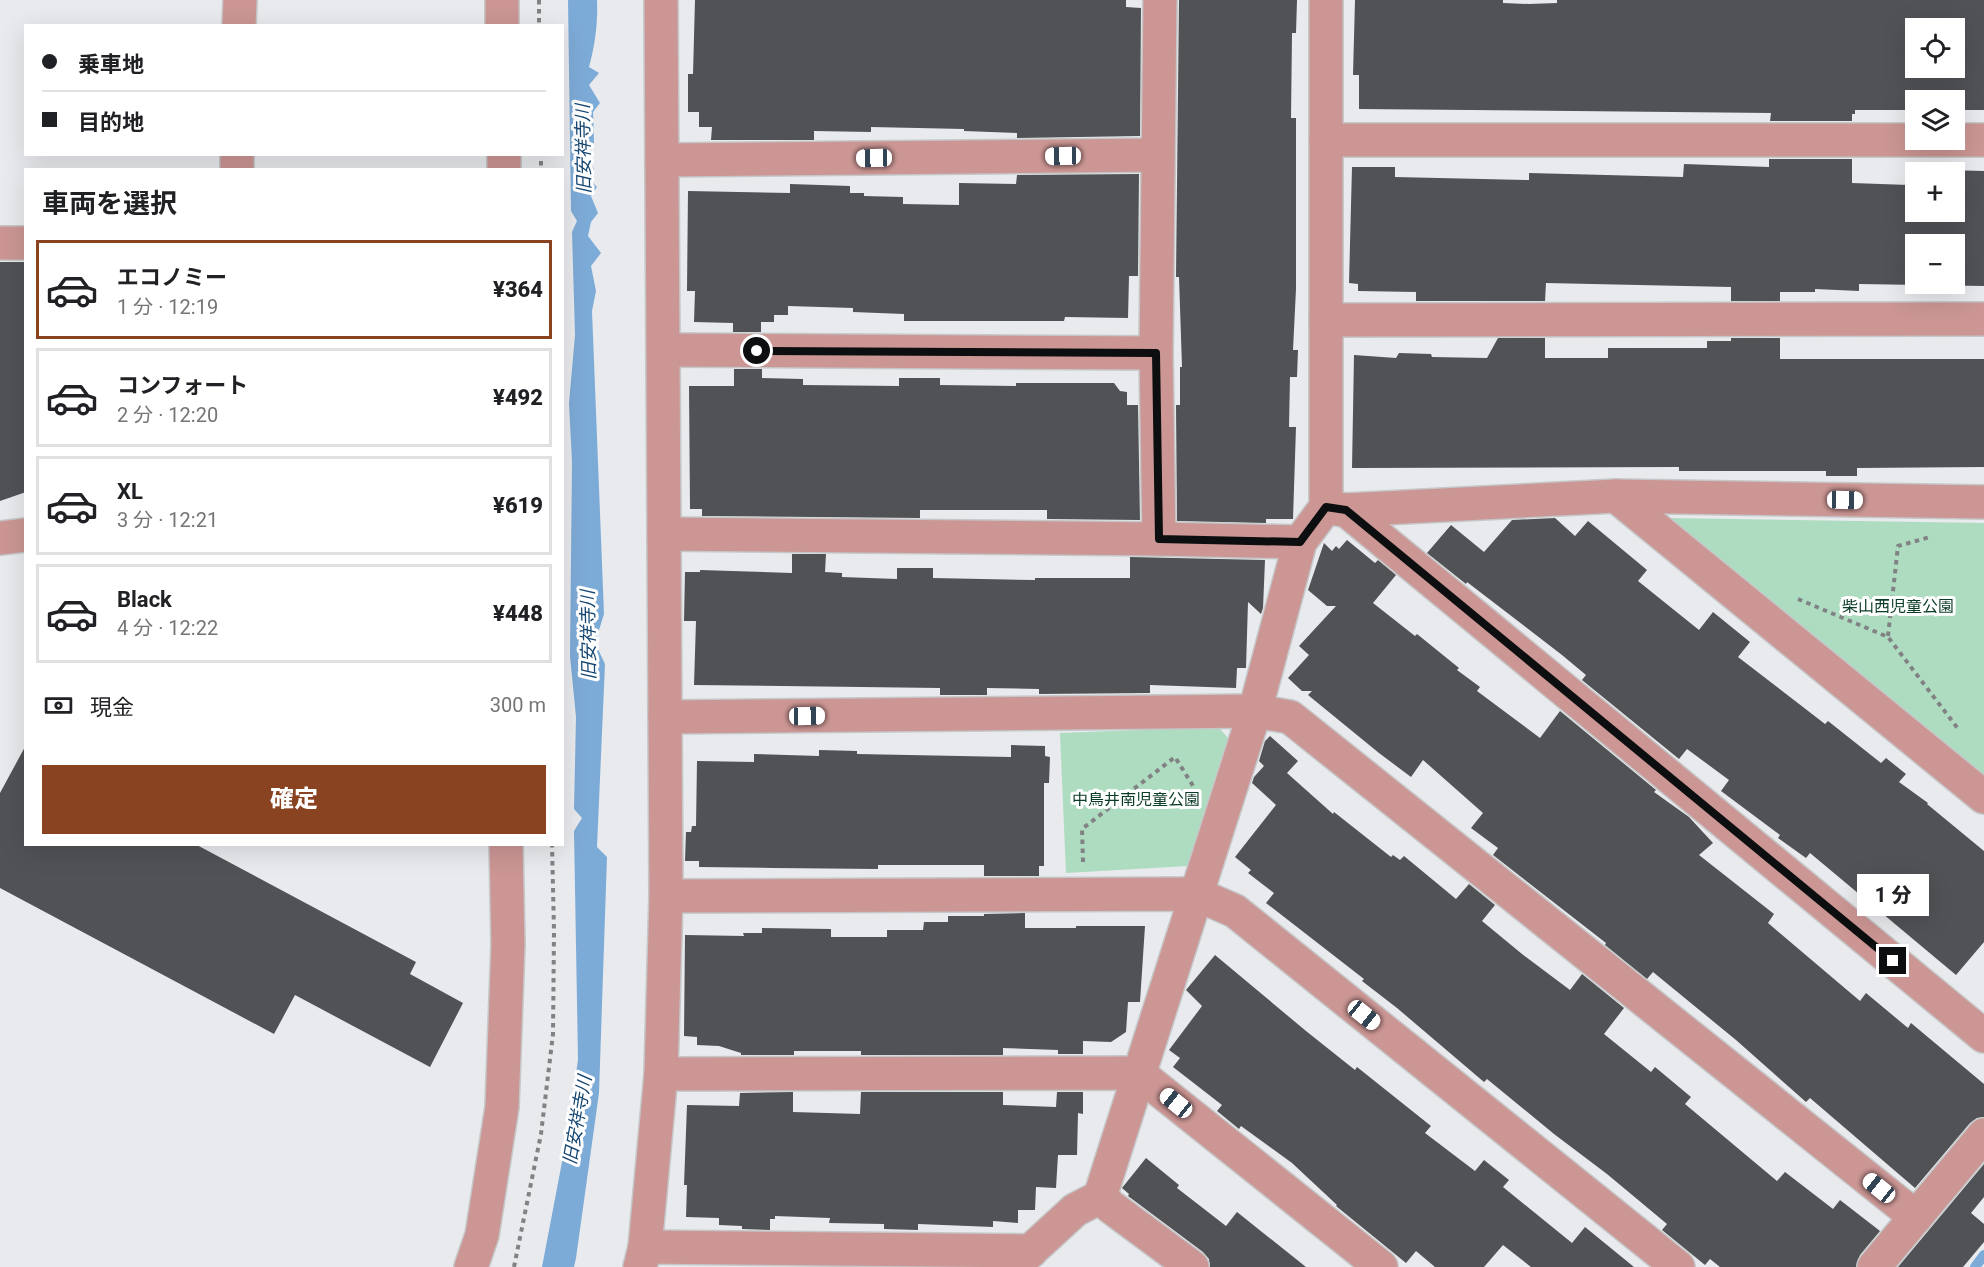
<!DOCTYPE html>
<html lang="ja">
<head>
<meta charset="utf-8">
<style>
	:root { --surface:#fff; --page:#f6f6f6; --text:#202124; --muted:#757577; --line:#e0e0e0; --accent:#8a4321 }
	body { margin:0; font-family:Roboto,"Noto Sans JP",sans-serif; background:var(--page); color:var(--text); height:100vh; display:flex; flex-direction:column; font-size:22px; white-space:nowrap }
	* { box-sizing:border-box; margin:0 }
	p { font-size:20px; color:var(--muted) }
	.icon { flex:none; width:33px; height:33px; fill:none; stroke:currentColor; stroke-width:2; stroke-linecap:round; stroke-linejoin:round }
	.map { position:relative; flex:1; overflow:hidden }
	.drawer { position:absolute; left:24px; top:168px; width:540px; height:678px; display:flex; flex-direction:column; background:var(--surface); border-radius:0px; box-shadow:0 6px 24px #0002 }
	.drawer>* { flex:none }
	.top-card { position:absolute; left:24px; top:24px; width:540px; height:132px; border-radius:0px; box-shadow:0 6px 24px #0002; display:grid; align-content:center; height:132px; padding:0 18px; background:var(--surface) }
	.fabs { position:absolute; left:1905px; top:18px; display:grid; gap:12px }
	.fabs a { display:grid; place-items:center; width:60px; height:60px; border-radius:0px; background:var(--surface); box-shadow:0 6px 24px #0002; font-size:30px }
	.end { position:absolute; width:27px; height:27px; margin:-14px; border:8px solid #0d0e0f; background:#fff; box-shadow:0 0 0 3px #fff }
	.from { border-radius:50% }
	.bubble { position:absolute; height:42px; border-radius:0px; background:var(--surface); box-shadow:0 6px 24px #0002; font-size:20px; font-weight:800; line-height:42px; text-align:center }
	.car { position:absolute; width:18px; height:36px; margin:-18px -9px; border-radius:8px; box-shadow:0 0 4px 2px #0007; background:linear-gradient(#fff 24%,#345 0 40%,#fff 0 76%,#345 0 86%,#fff 0) }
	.top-card b { display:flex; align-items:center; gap:21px; height:57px; font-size:22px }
	.top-card b+b { border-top:2px solid var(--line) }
	.top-card i { width:15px; height:15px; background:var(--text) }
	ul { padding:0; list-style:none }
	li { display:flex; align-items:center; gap:18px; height:99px; margin:0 12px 9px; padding:0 6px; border:3px solid var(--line); border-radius:0px }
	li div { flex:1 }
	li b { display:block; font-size:22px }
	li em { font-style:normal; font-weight:800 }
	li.current { border-color:var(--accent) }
	li>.icon { width:54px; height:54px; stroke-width:1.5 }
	h2 { padding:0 18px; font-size:27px; line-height:72px }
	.pay { display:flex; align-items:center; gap:15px; height:66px; padding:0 18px; font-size:22px }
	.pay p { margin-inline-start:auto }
	.button { display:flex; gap:12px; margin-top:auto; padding:12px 18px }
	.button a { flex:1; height:69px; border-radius:0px; background:var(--accent); color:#fff; font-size:24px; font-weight:800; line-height:69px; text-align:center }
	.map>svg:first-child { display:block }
	.green { fill:#aedcc0 }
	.water { fill:#7dabd7 }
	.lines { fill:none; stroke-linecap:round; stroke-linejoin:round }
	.stream { stroke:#7dabd7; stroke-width:10 }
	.building { fill:#515255; fill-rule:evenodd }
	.street-casing { stroke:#c5c7c9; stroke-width:36 }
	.path { stroke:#818284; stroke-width:4; stroke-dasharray:4.5 4.5; stroke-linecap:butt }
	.street { stroke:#cb9694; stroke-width:33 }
	.route { stroke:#0d0e0f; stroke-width:8 }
	.labels { text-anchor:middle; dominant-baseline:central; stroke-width:6; stroke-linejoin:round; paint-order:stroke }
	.park-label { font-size:16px; fill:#0b3c25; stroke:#fff }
	.water-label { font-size:18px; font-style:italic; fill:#154671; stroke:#fff }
</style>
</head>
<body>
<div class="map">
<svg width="1984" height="1267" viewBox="0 0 1984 1267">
	<rect width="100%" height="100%" fill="#e8eaed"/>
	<g class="green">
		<path d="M 1669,518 L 1984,523 L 1984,784 Z"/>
		<path d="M 1218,727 L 1230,740 L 1188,866 L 1066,873 L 1060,733 Z"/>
	</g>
	<path class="water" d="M 568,0 L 597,0 C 598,23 595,45 589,67 L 599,73 L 589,85 L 600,103 L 593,112 L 594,142 L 589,160 L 594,169 L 587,177 L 597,187 L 591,196 L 598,213 L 591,222 L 588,236 L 601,253 L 591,266 L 596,291 L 592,311 L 604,614 L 595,643 L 605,664 L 597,847 L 607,857 L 599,1093 L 576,1258 L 574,1267 L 542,1267 L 566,1141 L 578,1060 L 574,831 L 582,818 L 574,809 L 576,717 L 570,656 L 572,462 L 569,403 L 575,335 L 572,232 L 577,221 L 571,211 Z"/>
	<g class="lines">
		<path class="stream" d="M 1975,1267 L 1984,1255"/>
	</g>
	<g class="building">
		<path d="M 695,0 L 1126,0 L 1126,7 L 1141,8 L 1140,136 L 1017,138 L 1017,133 L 964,131 L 964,129 L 871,127 L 871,132 L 814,131 L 814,140 L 711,140 L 712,127 L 699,127 L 699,112 L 688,112 L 688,74 L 693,74 Z"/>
		<path d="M 1179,0 L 1297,0 L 1296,33 L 1292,33 L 1291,118 L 1296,118 L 1296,289 L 1293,350 L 1298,350 L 1297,377 L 1290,377 L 1289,427 L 1296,427 L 1293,519 L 1266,519 L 1266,523 L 1177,521 L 1176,405 L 1180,405 L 1180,367 L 1182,367 L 1179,277 L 1176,277 Z"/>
		<path d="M 1355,0 L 1503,0 L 1503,3 L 1529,4 L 1557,3 L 1557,0 L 1984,0 L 1984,110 L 1954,110 L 1954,100 L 1916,100 L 1916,110 L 1855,110 L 1855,114 L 1852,114 L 1852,121 L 1770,121 L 1771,113 L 1359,109 L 1359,75 L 1353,75 ZM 1916,28 L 1954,28 L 1954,68 L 1916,68 Z"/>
		<path d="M 1769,159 L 1852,159 L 1852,183 L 1909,185 L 1910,176 L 1916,176 L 1916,212 L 1954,212 L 1954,172 L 1945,172 L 1945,170 L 1984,171 L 1984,286 L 1859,284 L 1859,291 L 1815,289 L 1815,292 L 1780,292 L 1780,301 L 1731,301 L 1731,287 L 1546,283 L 1545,301 L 1416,301 L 1416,292 L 1358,291 L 1358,284 L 1349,283 L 1352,167 L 1395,167 L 1395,177 L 1529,180 L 1529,173 L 1683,177 L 1684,164 L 1769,167 ZM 1916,244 L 1954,244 L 1954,284 L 1916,284 Z"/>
		<path d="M 1139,174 L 1138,276 L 1129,276 L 1128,318 L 1065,317 L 1064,321 L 904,321 L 904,314 L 853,312 L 853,308 L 788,306 L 788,315 L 774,315 L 774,322 L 761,322 L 761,332 L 733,332 L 733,323 L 694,322 L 695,291 L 687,291 L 688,191 L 790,193 L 790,184 L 850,186 L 850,193 L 864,193 L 864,196 L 903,197 L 903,204 L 959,205 L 959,183 L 1016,184 L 1017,175 Z"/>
		<path d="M 0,262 L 24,262 L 26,265 L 26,492 L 0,501 Z"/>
		<path d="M 1498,338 L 1545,338 L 1545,358 L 1608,358 L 1608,348 L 1707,348 L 1707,341 L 1731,341 L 1731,338 L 1780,338 L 1780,359 L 1984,359 L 1984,467 L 1857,468 L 1857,476 L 1826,476 L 1826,471 L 1679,471 L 1679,467 L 1352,468 L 1354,355 L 1396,358 L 1399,353 L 1431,354 L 1432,357 L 1487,358 Z"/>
		<path d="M 734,369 L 762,369 L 762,378 L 803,379 L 803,385 L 899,386 L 899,378 L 940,378 L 940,385 L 1016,386 L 1016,383 L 1114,383 L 1120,391 L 1127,392 L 1127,405 L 1138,405 L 1140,520 L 1047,519 L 1047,510 L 920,510 L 920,518 L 702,516 L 702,509 L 690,509 L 689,386 L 734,386 Z"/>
		<path d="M 1555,518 L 1575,536 L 1588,521 L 1647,570 L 1638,581 L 1699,630 L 1713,612 L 1750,642 L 1738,657 L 1825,724 L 1828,721 L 1881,763 L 1886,758 L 1906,774 L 1899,782 L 1928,803 L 1927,804 L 1984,851 L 1984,942 L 1956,975 L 1810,853 L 1806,858 L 1778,838 L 1780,835 L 1721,791 L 1729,780 L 1687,749 L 1679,759 L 1582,680 L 1586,675 L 1562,655 L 1467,582 L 1466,584 L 1427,553 L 1451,525 L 1484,552 L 1512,520 Z"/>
		<path d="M 1347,540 L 1375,563 L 1378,560 L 1396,575 L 1373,603 L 1415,636 L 1417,634 L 1459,668 L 1457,670 L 1480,687 L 1477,691 L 1540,738 L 1560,711 L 1656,790 L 1654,792 L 1689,817 L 1713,843 L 1699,855 L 1774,914 L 1768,923 L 1860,1001 L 1866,993 L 1908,1028 L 1911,1023 L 1984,1084 L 1984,1117 L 1977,1118 L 1970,1123 L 1915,1188 L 1810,1098 L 1806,1102 L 1736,1040 L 1653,972 L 1647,979 L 1605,945 L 1606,943 L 1493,855 L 1498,848 L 1471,828 L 1483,813 L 1423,760 L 1411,777 L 1379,753 L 1308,695 L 1312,691 L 1302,691 L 1288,678 L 1309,655 L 1299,646 L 1336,606 L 1327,606 L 1308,590 L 1324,543 L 1332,551 L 1336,546 L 1339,549 Z"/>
		<path d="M 792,554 L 826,554 L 825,572 L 842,573 L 842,577 L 897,579 L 897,568 L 933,568 L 933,578 L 1035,580 L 1035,578 L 1130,578 L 1130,557 L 1265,560 L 1263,608 L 1261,614 L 1248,602 L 1246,668 L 1237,668 L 1236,688 L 1150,685 L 1150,693 L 1039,694 L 1039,689 L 987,688 L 987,695 L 940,695 L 940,688 L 694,685 L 696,621 L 684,621 L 685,572 L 700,572 L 700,570 L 792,573 Z"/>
		<path d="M 1270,736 L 1298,761 L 1287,773 L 1333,814 L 1334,812 L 1391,857 L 1393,855 L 1400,860 L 1404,856 L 1456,899 L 1469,884 L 1495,905 L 1482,921 L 1522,954 L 1570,990 L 1582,974 L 1624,1008 L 1604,1034 L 1651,1072 L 1655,1067 L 1691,1097 L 1685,1104 L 1777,1181 L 1785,1172 L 1833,1209 L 1840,1200 L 1880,1231 L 1860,1255 L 1856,1267 L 1720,1267 L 1710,1259 L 1705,1265 L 1662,1230 L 1667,1224 L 1607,1174 L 1554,1134 L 1487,1079 L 1484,1082 L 1397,1008 L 1362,981 L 1364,979 L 1266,903 L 1274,893 L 1248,873 L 1251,870 L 1235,857 L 1276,805 L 1252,783 L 1254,777 L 1264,766 L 1259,761 L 1265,741 Z"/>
		<path d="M 26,745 L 26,844 L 195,844 L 416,962 L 410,974 L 463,1003 L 430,1067 L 295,995 L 274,1034 L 0,888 L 0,793 Z"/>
		<path d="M 1011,745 L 1045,746 L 1045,756 L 1050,757 L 1049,783 L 1044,783 L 1044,866 L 1039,866 L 1039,876 L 984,876 L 984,865 L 878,865 L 878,869 L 774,868 L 699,867 L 699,861 L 685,861 L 686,832 L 691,832 L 692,826 L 696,826 L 697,761 L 754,762 L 754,754 L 819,756 L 819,750 L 857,751 L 857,754 L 1011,757 Z"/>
		<path d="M 1025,913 L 1025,928 L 1076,928 L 1076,926 L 1145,926 L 1140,1002 L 1128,1002 L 1126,1032 L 1111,1042 L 1083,1041 L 1083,1054 L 1058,1054 L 1058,1050 L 1003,1048 L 1003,1055 L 861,1055 L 861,1051 L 794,1051 L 794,1055 L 741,1055 L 741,1053 L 719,1046 L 697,1045 L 697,1037 L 684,1036 L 685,935 L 744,936 L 743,933 L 762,933 L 762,928 L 831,929 L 831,937 L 887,937 L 887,930 L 923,930 L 924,922 L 948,922 L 948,916 L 984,916 L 984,914 Z"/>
		<path d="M 1215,955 L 1306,1031 L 1355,1070 L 1357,1067 L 1431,1126 L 1425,1133 L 1475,1171 L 1484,1160 L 1509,1180 L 1503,1187 L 1572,1243 L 1585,1227 L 1634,1267 L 1531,1267 L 1503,1245 L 1484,1267 L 1435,1267 L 1416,1251 L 1406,1263 L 1336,1206 L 1337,1205 L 1292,1163 L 1241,1126 L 1239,1129 L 1217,1111 L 1222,1105 L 1173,1067 L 1180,1058 L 1169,1050 L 1202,1006 L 1186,990 Z"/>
		<path d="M 793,1092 L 793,1112 L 860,1114 L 861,1092 L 1003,1092 L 1003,1105 L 1056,1107 L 1057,1092 L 1083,1092 L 1083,1114 L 1078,1113 L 1077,1155 L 1058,1155 L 1056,1188 L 1036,1187 L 1035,1210 L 1018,1210 L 1018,1223 L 993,1221 L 993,1227 L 918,1224 L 918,1230 L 884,1229 L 884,1224 L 829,1223 L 830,1218 L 775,1216 L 775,1219 L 770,1219 L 770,1230 L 742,1229 L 742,1226 L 719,1225 L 719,1218 L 686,1217 L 687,1185 L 684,1185 L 687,1105 L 739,1106 L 740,1093 Z"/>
		<path d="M 1146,1158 L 1179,1185 L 1177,1188 L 1226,1226 L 1237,1212 L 1306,1267 L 1210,1267 L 1209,1259 L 1203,1252 L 1128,1196 L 1129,1194 L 1122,1188 Z"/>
		<path d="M 1984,1164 L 1984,1197 L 1971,1213 L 1984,1224 L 1984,1242 L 1963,1267 L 1898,1267 Z"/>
	</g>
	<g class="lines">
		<defs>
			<g id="street">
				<path d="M 502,0 L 502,26"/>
				<path d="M 239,26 L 240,0"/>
				<path d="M 1326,140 L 1984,140"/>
				<path d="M 504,154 L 504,170"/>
				<path d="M 662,160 L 1158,155"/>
				<path d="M 237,170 L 237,154"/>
				<path d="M 0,243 L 26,243"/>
				<path d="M 1326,320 L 1984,319"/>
				<path d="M 664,350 L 1156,353"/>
				<path d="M 1616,496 L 1984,797"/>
				<path d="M 1337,509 L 1346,510 L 1616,496 L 1984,502"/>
				<path d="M 1346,510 L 1984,1036"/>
				<path d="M 664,534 L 1159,539 L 1300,542"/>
				<path d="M 0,538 L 26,535"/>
				<path d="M 1159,539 L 1156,353 L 1160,0"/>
				<path d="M 665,717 L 1255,711 L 1290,717 L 1916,1217"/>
				<path d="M 666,896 L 1196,894 L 1235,911 L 1678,1267"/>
				<path d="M 661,1074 L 1138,1073 L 1381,1267"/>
				<path d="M 1100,1197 L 1111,1207 L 1192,1267"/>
				<path d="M 645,1247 L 1031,1251"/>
				<path d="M 471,1267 L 482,1235 L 502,1107 L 508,944 L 506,844"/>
				<path d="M 640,1267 L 645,1247 L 661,1074 L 666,896 L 661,0"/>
				<path d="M 1013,1267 L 1075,1210 L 1100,1197 L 1255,711 L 1300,542 L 1326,507 L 1326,0"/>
				<path d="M 1874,1267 L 1984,1135"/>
			</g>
		</defs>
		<use href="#street" class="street-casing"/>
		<g class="path">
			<path d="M 539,0 L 539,26"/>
			<path d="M 541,161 L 541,170"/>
			<path d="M 1798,599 L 1888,637 L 1959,730"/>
			<path d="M 1888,636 L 1898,546 L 1930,537"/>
			<path d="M 1083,862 L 1082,829 L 1175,757 L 1195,789"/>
			<path d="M 514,1267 L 541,1134 L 553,1034 L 554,931 L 552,844"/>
		</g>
		<use href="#street" class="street"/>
	</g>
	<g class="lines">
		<path class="route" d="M 757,351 L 1156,353 L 1159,539 L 1300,542 L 1326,507 L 1346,510 L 1893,961"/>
	</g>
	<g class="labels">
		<g class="park-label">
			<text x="1898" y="606">柴山西児童公園</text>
			<text x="1136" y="799">中鳥井南児童公園</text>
		</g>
		<g class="water-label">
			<text transform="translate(583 149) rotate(-91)">旧安祥寺川</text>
			<text transform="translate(588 635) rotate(-91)">旧安祥寺川</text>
			<text transform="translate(577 1120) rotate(-80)">旧安祥寺川</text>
		</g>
	</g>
</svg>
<div class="fabs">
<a><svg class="icon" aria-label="locate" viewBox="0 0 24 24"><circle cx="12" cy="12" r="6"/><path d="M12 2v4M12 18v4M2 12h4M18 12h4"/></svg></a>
<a><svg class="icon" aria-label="layers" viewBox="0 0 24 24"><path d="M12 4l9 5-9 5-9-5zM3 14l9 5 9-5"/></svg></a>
<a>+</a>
<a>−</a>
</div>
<i class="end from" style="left:757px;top:351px"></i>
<i class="end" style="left:1893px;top:961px"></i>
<div class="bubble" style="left:1857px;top:874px;width:72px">1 分</div>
<i class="car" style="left:1063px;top:156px;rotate:269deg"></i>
<i class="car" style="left:874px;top:158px;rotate:269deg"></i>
<i class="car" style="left:1845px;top:500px;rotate:91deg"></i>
<i class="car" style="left:807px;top:716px;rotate:89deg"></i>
<i class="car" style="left:1364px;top:1015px;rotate:129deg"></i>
<i class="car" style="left:1176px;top:1103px;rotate:309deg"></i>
<i class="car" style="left:1879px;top:1188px;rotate:309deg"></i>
<div class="top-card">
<b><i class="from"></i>乗車地</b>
<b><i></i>目的地</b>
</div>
<section class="drawer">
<h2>車両を選択</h2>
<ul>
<li class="current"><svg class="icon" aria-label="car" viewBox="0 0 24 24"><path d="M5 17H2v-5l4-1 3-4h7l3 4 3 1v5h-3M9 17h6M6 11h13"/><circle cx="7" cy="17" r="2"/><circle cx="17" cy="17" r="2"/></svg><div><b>エコノミー</b><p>1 分 · 12:19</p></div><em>¥364</em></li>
<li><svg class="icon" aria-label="car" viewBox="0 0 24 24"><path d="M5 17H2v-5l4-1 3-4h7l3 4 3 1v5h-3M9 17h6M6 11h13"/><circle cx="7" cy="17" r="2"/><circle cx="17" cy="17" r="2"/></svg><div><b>コンフォート</b><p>2 分 · 12:20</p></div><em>¥492</em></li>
<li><svg class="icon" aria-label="car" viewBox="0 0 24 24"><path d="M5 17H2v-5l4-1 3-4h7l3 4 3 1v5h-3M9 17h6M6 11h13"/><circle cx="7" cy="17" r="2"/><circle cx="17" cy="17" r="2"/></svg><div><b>XL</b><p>3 分 · 12:21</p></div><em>¥619</em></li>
<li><svg class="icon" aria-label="car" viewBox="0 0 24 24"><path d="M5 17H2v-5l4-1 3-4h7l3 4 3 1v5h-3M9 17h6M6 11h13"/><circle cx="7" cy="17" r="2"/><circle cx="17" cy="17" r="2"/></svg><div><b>Black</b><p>4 分 · 12:22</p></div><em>¥448</em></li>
</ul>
<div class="pay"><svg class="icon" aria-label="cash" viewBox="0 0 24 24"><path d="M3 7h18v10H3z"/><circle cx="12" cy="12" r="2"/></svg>現金<p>300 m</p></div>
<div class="button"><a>確定</a></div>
</section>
</div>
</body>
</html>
